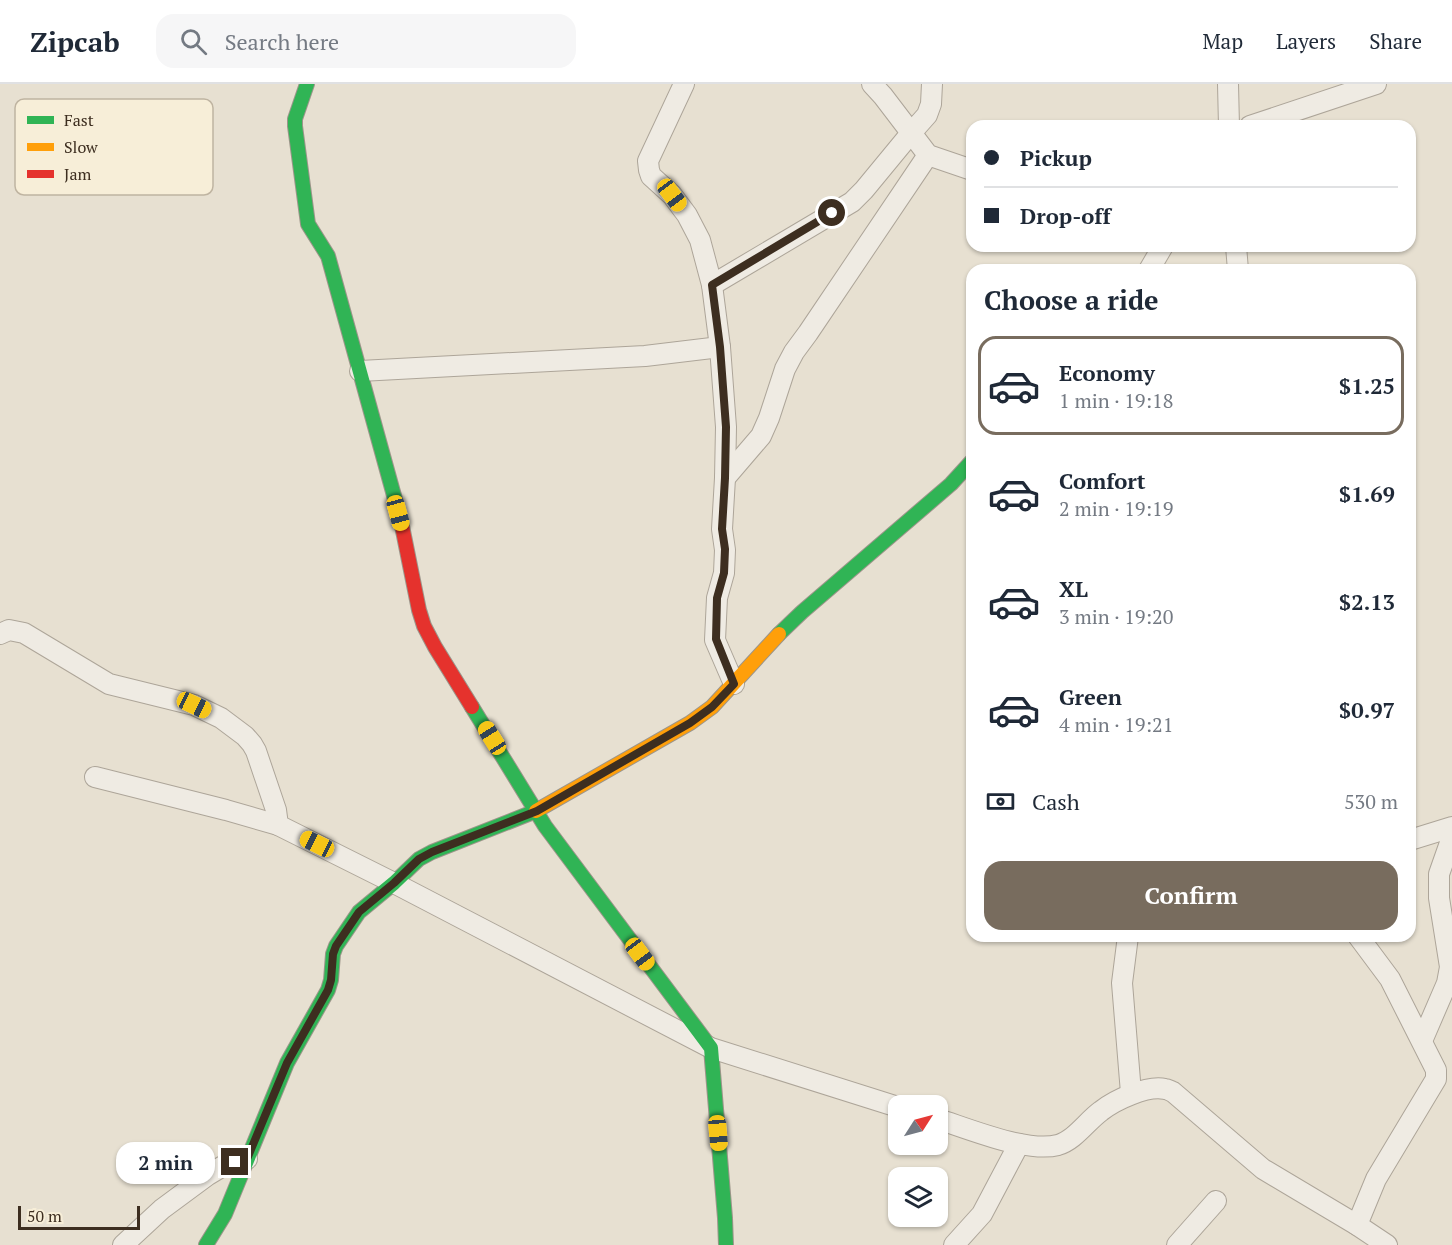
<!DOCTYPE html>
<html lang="en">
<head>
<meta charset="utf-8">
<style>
	:root { --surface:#fff; --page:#f6f6f7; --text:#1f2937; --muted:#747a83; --line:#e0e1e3; --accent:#786c5e }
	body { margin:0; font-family:"PT Serif",serif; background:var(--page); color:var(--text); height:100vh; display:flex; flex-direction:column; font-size:22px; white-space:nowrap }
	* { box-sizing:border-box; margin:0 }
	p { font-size:20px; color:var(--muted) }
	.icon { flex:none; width:33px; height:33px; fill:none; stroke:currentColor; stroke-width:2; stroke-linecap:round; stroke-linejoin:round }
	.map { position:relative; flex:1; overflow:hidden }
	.panel { position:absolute; left:966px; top:180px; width:450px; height:678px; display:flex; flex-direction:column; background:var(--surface); border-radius:18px; box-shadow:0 2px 4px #0004 }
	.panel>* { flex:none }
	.guide { position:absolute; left:966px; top:36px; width:450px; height:132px; border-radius:18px; box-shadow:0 2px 4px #0004; display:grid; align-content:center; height:132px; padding:0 18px; background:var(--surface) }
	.needle { width:39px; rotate:54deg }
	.tools { position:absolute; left:888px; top:1011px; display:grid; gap:12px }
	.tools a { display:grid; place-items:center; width:60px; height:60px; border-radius:12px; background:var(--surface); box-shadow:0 2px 4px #0004; font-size:30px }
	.scale { position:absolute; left:18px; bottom:15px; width:122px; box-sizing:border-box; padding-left:6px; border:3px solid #3d2e20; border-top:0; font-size:16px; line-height:21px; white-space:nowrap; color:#3d2e20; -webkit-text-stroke:4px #f7eed8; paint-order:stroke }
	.end { position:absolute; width:27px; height:27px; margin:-14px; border:8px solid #3d2e20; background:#fff; box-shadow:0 0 0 3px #fff }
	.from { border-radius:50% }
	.bubble { position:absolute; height:42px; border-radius:18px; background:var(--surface); box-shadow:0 2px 4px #0004; font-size:20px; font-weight:800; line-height:42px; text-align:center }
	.car { position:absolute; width:18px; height:36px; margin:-18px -9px; border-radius:8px; box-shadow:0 0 4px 2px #0007; background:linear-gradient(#f5c518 24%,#345 0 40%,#f5c518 0 76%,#345 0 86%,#f5c518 0) }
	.guide b { display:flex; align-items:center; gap:21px; height:57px; font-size:22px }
	.guide b+b { border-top:2px solid var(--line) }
	.guide i { width:15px; height:15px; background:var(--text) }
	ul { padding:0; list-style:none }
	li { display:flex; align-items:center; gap:18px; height:99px; margin:0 12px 9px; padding:0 6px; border:3px solid transparent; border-radius:18px }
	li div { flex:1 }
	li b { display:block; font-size:22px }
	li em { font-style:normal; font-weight:800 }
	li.active { border-color:var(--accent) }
	li>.icon { width:54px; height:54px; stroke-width:1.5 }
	h2 { padding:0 18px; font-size:27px; line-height:72px }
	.pay { display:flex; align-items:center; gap:15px; height:66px; padding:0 18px; font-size:22px }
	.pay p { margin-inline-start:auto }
	.action { display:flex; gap:12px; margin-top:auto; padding:12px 18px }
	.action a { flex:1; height:69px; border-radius:18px; background:var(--accent); color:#fff; font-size:24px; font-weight:800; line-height:69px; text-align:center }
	header { display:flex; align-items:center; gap:36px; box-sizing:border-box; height:84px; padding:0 30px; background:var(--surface); border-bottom:2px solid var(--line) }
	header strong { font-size:28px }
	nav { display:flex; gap:33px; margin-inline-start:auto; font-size:21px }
	.search { width:420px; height:54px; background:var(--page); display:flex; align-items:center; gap:15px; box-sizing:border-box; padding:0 21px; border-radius:18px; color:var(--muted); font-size:22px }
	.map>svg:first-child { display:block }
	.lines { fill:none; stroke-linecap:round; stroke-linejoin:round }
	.street-casing { stroke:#ada599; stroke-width:22 }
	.fast-casing { stroke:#9c958a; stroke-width:16 }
	.slow-casing { stroke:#9c958a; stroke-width:16 }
	.jam-casing { stroke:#9c958a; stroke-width:16 }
	.street { stroke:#efebe3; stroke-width:20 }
	.fast { stroke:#30b455; stroke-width:14 }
	.slow { stroke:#ff9f0a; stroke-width:14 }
	.jam { stroke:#e5322d; stroke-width:14 }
	.route { stroke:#3d2e20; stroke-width:8 }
	.key { fill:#f7eed8; stroke:#bfb4a1; stroke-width:1.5 }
	.key-label { font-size:16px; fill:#3d2e20 }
</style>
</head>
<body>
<header>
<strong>Zipcab</strong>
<div class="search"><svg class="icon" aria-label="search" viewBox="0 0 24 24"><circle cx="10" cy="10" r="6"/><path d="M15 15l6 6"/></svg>Search here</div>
<nav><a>Map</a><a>Layers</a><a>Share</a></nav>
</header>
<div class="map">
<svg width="1452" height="1161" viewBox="0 0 1452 1161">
	<rect width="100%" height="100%" fill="#e7e0d1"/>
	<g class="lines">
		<defs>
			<g id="street">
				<path d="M 684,0 L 648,77 L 649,86 L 651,92 L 672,111 L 687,131 L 700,156 L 712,201 L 720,263 L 726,343 L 725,394 L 722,445 L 725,466 L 724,489 L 717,514 L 715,556 L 734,600"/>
				<path d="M 872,0 L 883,12 L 928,71 L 972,86"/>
				<path d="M 1228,0 L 1229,42"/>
				<path d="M 1250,42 L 1376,0"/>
				<path d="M 1236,162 L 1238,186"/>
				<path d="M 1149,186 L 1163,162"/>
				<path d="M 712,201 L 852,118 L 864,106 L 911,49 L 927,31 L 931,20 L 932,0"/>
				<path d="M 360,287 L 645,272 L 720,263"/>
				<path d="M 725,394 L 761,352 L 769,334 L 785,285 L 794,268 L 808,249 L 928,71"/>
				<path d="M 0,550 L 9,546 L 24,549 L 109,600 L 194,621 L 221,634 L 245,652 L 252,660 L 256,667 L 276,726 L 278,741 L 394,799 L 711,964 L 898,1023"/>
				<path d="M 95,693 L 226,726 L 278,741"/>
				<path d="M 1410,756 L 1452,743"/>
				<path d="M 1128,852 L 1122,899 L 1131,1009"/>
				<path d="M 1422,957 L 1447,899 L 1450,883 L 1439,814 L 1439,790 L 1452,753"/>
				<path d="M 938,1035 C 969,1045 1027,1069 1058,1061 C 1075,1056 1087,1037 1101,1027 C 1115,1016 1147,1001 1165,1005 C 1168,1005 1170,1007 1173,1008 L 1263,1085 L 1357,1141 L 1387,1161"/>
				<path d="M 1357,1141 L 1376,1095 L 1436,995 L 1436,986 L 1390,895 L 1358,852"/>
				<path d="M 123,1161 L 162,1125 L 208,1091 L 223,1082 L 247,1075"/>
				<path d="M 954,1161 L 982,1130 L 1019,1060"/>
				<path d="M 1177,1161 L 1216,1117"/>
			</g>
			<g id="fast">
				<path d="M 307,0 L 295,35 L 295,42 L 308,140 L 328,172 L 401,437"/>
				<path d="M 779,550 L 802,528 L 951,400 L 972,377"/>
				<path d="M 472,623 L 545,742 L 711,964 L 725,1134 L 726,1161"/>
				<path d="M 206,1161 L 225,1130 L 287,979 L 328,906 L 331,896 L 333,870 L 336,862 L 359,828 L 394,799 L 419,775 L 432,768 L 536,727"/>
			</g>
			<path id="slow" d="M 536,727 L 690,639 L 712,623 L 779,550"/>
			<path id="jam" d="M 401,437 L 419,526 L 424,542 L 435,563 L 472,623"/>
		</defs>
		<use href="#street" class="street-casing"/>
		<use href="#fast" class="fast-casing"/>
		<use href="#slow" class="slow-casing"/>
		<use href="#jam" class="jam-casing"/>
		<use href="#street" class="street"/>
		<use href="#fast" class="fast"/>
		<use href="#slow" class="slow"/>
		<use href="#jam" class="jam"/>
	</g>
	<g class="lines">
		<path class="route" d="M 235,1078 L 247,1075 L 287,979 L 328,906 L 331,896 L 333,870 L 336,862 L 359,828 L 394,799 L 419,775 L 432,768 L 537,727 L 690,639 L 712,623 L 734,600 L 716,555 L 717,514 L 724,489 L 725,465 L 722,445 L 725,394 L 726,343 L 720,263 L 712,201 L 832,129"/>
	</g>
	<rect x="15" y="15" width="198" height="96" rx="9" class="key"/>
	<rect x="27" y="32" width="27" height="8" fill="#30b455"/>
	<rect x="27" y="59" width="27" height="8" fill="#ff9f0a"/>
	<rect x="27" y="86" width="27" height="8" fill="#e5322d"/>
	<g class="key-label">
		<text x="64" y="42">Fast</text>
		<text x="64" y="69">Slow</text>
		<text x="64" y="96">Jam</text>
	</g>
</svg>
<div class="tools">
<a><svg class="needle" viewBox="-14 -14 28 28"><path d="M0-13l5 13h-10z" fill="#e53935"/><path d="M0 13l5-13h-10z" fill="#747a83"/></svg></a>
<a><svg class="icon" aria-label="layers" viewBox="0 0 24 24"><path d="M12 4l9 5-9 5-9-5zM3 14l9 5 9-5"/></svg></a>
</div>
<div class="scale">50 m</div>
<i class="end from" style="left:832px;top:129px"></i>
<i class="end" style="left:235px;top:1078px"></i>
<div class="bubble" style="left:116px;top:1058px;width:99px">2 min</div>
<i class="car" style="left:672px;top:111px;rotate:143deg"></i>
<i class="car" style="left:398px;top:429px;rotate:165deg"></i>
<i class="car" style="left:194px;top:621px;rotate:115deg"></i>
<i class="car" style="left:492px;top:654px;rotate:328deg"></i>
<i class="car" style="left:317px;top:760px;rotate:296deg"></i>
<i class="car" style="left:640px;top:870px;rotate:143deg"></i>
<i class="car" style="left:718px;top:1049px;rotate:175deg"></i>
<div class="guide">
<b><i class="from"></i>Pickup</b>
<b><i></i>Drop-off</b>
</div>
<section class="panel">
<h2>Choose a ride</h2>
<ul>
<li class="active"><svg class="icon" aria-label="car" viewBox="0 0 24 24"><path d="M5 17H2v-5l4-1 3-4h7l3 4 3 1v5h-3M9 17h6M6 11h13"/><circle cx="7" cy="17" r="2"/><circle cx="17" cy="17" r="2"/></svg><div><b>Economy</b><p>1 min · 19:18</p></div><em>$1.25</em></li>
<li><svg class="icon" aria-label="car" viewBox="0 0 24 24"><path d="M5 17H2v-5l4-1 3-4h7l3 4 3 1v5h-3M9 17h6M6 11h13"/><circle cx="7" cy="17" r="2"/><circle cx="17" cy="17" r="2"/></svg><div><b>Comfort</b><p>2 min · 19:19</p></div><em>$1.69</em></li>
<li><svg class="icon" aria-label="car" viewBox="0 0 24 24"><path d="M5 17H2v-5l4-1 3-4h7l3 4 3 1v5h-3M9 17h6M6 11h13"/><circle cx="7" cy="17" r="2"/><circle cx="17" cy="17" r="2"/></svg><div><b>XL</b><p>3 min · 19:20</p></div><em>$2.13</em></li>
<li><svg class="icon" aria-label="car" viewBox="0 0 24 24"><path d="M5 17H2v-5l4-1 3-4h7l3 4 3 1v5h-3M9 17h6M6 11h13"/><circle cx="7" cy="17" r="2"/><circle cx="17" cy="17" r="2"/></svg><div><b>Green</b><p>4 min · 19:21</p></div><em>$0.97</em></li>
</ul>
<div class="pay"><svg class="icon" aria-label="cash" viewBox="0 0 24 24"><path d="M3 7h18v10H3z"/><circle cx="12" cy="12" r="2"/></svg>Cash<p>530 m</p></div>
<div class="action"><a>Confirm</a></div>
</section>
</div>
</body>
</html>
